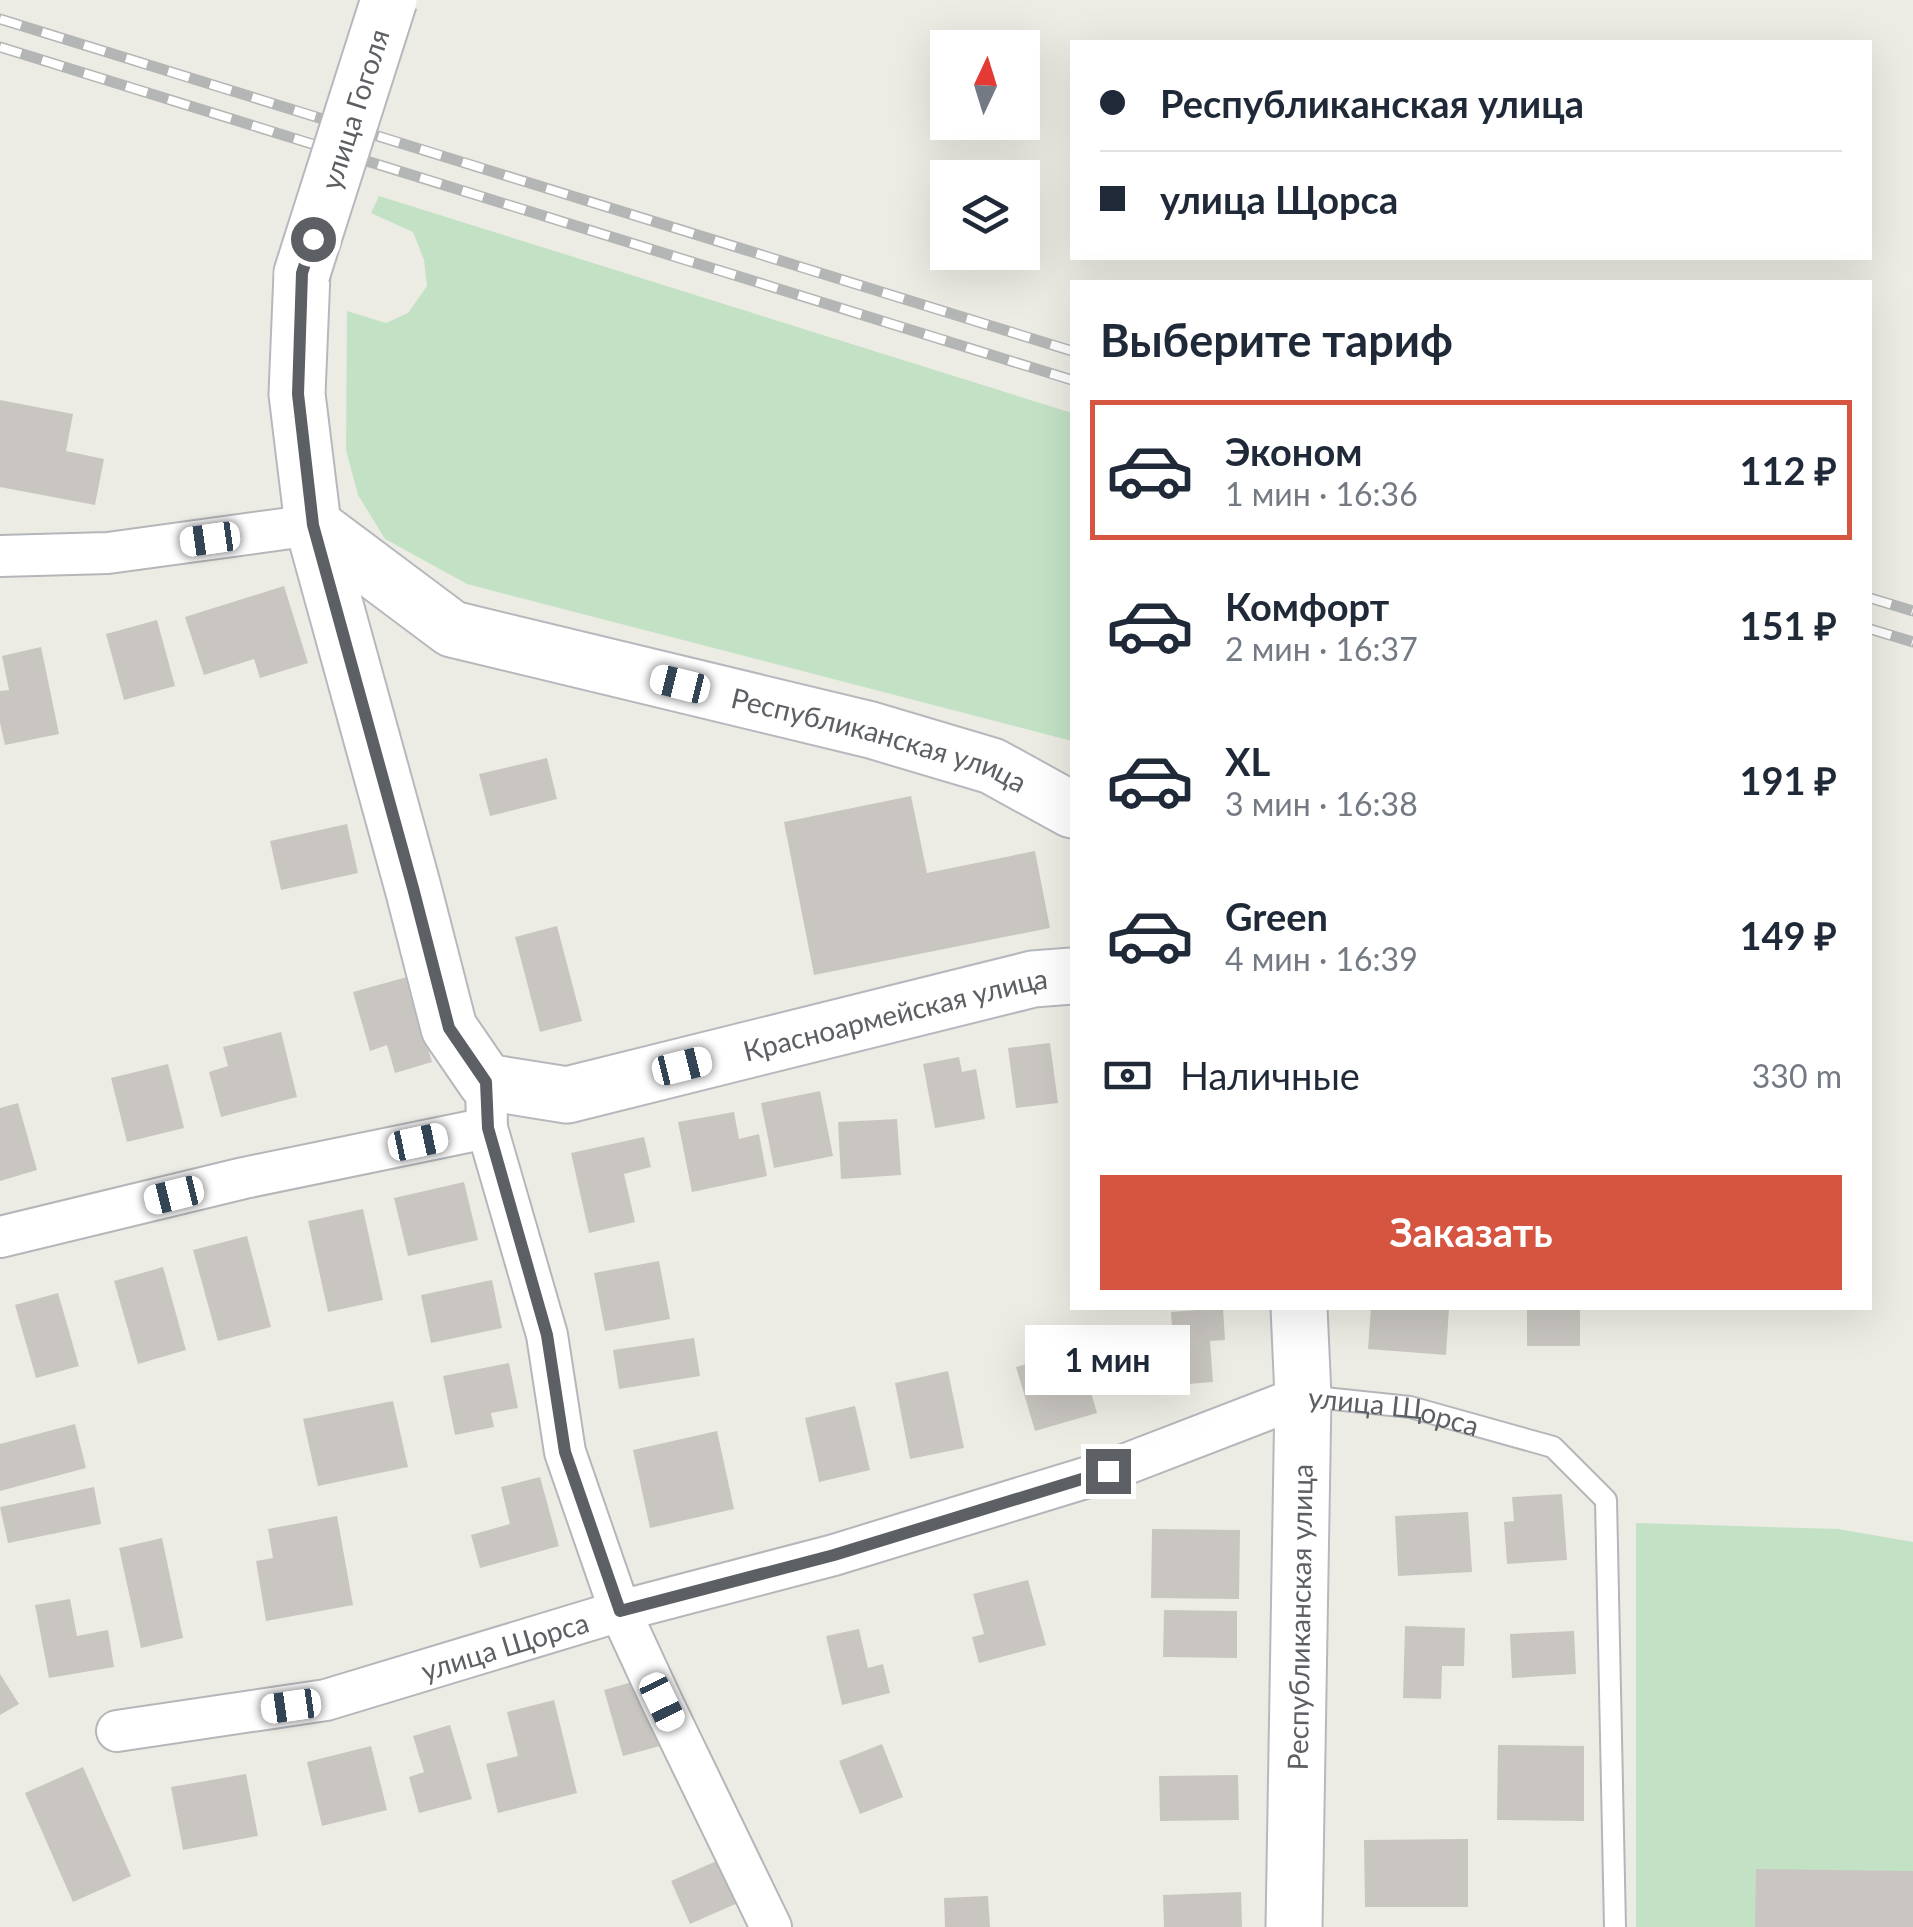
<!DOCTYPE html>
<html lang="ru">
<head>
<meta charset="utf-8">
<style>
	:root { --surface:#fff; --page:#f6f6f7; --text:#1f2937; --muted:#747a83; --line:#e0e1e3; --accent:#d65541 }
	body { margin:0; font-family:Lato,sans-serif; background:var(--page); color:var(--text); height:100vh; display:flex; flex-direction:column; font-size:38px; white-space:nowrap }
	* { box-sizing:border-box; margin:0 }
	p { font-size:32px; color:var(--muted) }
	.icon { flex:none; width:55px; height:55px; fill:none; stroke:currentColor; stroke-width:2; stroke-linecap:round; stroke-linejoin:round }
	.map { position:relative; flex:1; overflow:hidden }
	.panel { position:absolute; left:1070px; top:280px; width:802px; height:1030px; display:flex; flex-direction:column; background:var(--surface); border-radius:0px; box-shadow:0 10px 40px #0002 }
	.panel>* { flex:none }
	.hud { position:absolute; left:1070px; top:40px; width:802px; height:220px; border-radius:0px; box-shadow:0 10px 40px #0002; display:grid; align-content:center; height:220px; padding:0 30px; background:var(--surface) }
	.needle { width:65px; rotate:4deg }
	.tools { position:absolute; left:930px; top:30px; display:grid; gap:20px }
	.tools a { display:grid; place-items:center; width:110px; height:110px; border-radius:0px; background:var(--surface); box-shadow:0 10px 40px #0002; font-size:50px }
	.end { position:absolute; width:45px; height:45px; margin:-22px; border:12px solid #5c5f63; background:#fff; box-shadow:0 0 0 5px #fff }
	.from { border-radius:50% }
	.bubble { position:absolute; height:70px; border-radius:0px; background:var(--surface); box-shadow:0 10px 40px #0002; font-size:32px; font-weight:700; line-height:70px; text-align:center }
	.car { position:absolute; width:30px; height:60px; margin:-30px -15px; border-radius:12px; box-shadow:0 0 8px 2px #0007; background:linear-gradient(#fff 24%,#345 0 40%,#fff 0 76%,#345 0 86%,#fff 0) }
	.hud b { display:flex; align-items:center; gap:35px; height:95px; font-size:38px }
	.hud b+b { border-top:2px solid var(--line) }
	.hud i { width:25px; height:25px; background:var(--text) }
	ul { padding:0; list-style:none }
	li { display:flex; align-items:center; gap:30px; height:140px; margin:0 20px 15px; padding:0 10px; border:5px solid transparent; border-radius:0px }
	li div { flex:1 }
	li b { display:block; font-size:38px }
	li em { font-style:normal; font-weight:700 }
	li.selected { border-color:var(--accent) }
	li>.icon { width:90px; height:90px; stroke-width:1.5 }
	h2 { padding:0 30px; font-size:45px; line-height:120px }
	.pay { display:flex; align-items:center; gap:25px; height:110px; padding:0 30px; font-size:38px }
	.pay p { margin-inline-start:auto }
	.primary-button { display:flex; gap:20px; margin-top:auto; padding:20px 30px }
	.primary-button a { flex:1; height:115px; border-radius:0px; background:var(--accent); color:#fff; font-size:40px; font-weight:700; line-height:115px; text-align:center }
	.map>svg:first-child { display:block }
	.green { fill:#c3e2c5 }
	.building { fill:#c9c6c1 }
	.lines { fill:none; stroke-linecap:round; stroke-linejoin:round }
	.lane-casing { stroke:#b5b6ba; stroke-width:24 }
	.street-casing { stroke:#b5b6ba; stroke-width:44 }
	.secondary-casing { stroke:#b6b8bd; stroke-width:59 }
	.lane { stroke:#fff; stroke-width:20 }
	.street { stroke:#fff; stroke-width:40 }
	.secondary { stroke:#fff; stroke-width:55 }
	.rail-casing { stroke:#b4b5b5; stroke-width:11 }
	.rail { stroke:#fff; stroke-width:8; stroke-dasharray:22; stroke-linecap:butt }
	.secondary-bridge-casing { stroke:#b6b8bd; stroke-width:59; stroke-linecap:butt }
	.secondary-bridge { stroke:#fff; stroke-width:55 }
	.route { stroke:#5c5f63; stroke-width:12 }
	.labels { text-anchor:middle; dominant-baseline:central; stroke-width:8; stroke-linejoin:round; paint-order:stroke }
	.street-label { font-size:28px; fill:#5c5f63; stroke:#fff }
</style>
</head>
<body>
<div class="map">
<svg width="1913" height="1927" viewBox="0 0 1913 1927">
	<rect width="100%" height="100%" fill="#edece4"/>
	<g class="green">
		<path d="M 379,196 L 1072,413 L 1072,741 L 467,584 L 385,539 L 358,495 L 346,450 L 347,311 L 386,323 L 408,313 L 427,286 L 424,260 L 413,232 L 371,213 Z"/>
		<path d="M 1636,1523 L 1838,1529 L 1913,1542 L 1913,1927 L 1636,1927 Z"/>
	</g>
	<g class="building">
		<path d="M 0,400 L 73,414 L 66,451 L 104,459 L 95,505 L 0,487 Z"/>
		<path d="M 284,586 L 308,663 L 260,678 L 254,659 L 204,675 L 185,617 Z"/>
		<path d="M 157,620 L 175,686 L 124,700 L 106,634 Z"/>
		<path d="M 41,647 L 59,734 L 5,745 L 0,723 L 0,691 L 9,690 L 2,656 Z"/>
		<path d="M 547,758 L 557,799 L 490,816 L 479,774 Z"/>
		<path d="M 911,796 L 927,873 L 1035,851 L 1050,928 L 814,975 L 784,822 Z"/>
		<path d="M 347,824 L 358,873 L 281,890 L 270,841 Z"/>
		<path d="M 557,926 L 582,1021 L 540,1032 L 515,937 Z"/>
		<path d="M 407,977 L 432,1062 L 395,1073 L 387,1045 L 370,1051 L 353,992 Z"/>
		<path d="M 281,1032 L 297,1097 L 221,1117 L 209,1072 L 228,1066 L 223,1047 Z"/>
		<path d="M 1050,1043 L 1058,1103 L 1016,1108 L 1008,1048 Z"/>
		<path d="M 959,1057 L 962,1072 L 976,1069 L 985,1119 L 935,1128 L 923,1064 Z"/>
		<path d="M 168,1064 L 184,1128 L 127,1142 L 111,1078 Z"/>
		<path d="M 820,1091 L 833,1156 L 774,1168 L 761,1103 Z"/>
		<path d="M 18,1103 L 37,1170 L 0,1181 L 0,1108 Z"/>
		<path d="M 734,1112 L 739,1139 L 759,1134 L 767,1176 L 692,1192 L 678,1122 Z"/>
		<path d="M 897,1119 L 901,1175 L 841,1179 L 838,1122 Z"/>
		<path d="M 644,1137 L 651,1167 L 624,1174 L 635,1222 L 589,1233 L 571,1153 Z"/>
		<path d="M 464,1182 L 478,1240 L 408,1256 L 394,1198 Z"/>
		<path d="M 363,1209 L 383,1300 L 328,1312 L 308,1221 Z"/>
		<path d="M 247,1236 L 271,1327 L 218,1341 L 193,1250 Z"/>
		<path d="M 659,1261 L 670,1319 L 605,1331 L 594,1273 Z"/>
		<path d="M 163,1267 L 186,1350 L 138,1364 L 114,1281 Z"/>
		<path d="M 492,1280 L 502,1328 L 431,1343 L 421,1295 Z"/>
		<path d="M 58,1293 L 79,1366 L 36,1378 L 15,1305 Z"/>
		<path d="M 1223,1308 L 1225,1340 L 1210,1341 L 1213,1382 L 1176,1385 L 1171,1312 Z"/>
		<path d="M 1371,1308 L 1449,1308 L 1446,1355 L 1368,1349 Z"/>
		<rect x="1527" y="1308" width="53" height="38"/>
		<path d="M 694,1338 L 700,1376 L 619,1389 L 613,1350 Z"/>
		<path d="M 1078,1349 L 1097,1413 L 1035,1431 L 1016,1367 Z"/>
		<path d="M 509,1363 L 518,1408 L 491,1413 L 494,1427 L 455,1435 L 443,1376 Z"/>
		<path d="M 948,1371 L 964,1448 L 910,1459 L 895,1383 Z"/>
		<path d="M 393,1401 L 408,1467 L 318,1486 L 303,1419 Z"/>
		<path d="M 855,1406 L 870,1470 L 819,1482 L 805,1418 Z"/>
		<path d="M 75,1424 L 86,1468 L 0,1491 L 0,1444 Z"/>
		<path d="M 717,1431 L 734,1509 L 650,1528 L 633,1450 Z"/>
		<path d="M 540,1477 L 559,1546 L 480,1568 L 471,1535 L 510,1524 L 501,1487 Z"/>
		<path d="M 94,1487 L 101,1524 L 8,1543 L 0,1507 Z"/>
		<path d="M 1562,1494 L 1567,1560 L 1507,1564 L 1504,1522 L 1514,1521 L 1512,1497 Z"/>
		<path d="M 1468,1512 L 1472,1572 L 1398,1576 L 1395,1516 Z"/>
		<path d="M 337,1516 L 353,1605 L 266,1621 L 256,1561 L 273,1558 L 268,1529 Z"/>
		<path d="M 1152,1529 L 1240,1530 L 1239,1599 L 1151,1598 Z"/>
		<path d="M 162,1538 L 183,1638 L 141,1648 L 119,1548 Z"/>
		<path d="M 1028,1580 L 1046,1645 L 979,1663 L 972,1637 L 984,1634 L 973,1594 Z"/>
		<path d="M 70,1599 L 77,1636 L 108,1630 L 114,1667 L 49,1678 L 35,1605 Z"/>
		<path d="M 1164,1610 L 1237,1611 L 1237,1658 L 1163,1657 Z"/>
		<path d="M 1405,1626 L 1465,1628 L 1464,1666 L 1442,1666 L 1441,1699 L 1403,1698 Z"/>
		<path d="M 859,1629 L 868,1668 L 883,1664 L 890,1693 L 842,1705 L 826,1636 Z"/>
		<path d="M 1574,1631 L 1576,1674 L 1512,1678 L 1510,1634 Z"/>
		<path d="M 0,1674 L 19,1704 L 0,1715 Z"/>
		<path d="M 653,1676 L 671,1743 L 623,1756 L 604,1690 Z"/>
		<path d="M 554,1700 L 577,1793 L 498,1813 L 486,1764 L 518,1756 L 507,1712 Z"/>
		<path d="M 450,1725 L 472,1799 L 419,1813 L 409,1777 L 424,1772 L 413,1736 Z"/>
		<path d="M 882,1744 L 903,1797 L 860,1814 L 839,1761 Z"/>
		<path d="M 1498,1745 L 1584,1746 L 1584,1821 L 1497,1820 Z"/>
		<path d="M 371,1746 L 387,1810 L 322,1826 L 307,1762 Z"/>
		<path d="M 83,1767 L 131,1876 L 73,1902 L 25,1793 Z"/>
		<path d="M 246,1774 L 258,1836 L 183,1850 L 171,1787 Z"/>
		<path d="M 1238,1775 L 1239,1820 L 1160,1821 L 1159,1776 Z"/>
		<path d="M 1468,1839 L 1468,1907 L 1365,1907 L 1364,1840 Z"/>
		<path d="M 737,1852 L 756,1895 L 690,1924 L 671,1881 Z"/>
		<path d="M 1756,1869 L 1913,1871 L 1913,1927 L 1755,1927 Z"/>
		<path d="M 1241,1892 L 1242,1927 L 1164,1927 L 1163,1895 Z"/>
		<path d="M 988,1896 L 990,1927 L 945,1927 L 944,1898 Z"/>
	</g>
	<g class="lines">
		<defs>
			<g id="lane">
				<path id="s1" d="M 1305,1396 L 1410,1407 L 1553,1447 L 1606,1500 L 1615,1927"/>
			</g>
			<g id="street">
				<path d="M 0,556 L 108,553 L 313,525"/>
				<path d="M 486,1082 L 487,1128 L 547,1335 L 565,1452 L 620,1611 L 662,1702 L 771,1927"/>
				<path d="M 0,1237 L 244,1178 L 487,1128"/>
				<path id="s2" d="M 117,1731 L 326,1700 L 620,1611 L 834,1555 L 1108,1471 L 1303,1396"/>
			</g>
			<g id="secondary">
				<path id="s3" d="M 302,273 L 297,394 L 313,525 L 413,888 L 449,1028 L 486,1082 L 567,1095 L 1033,979 L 1072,976"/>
				<path id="s4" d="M 313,525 L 452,629 L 871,730 L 992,766 L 1072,810"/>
				<path id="s5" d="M 1294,1927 L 1303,1396 L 1299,1308"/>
			</g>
		</defs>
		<use href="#lane" class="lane-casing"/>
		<use href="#street" class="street-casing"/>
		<use href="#secondary" class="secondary-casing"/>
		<use href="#lane" class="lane"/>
		<use href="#street" class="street"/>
		<use href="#secondary" class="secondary"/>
		<defs>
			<g id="rail">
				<path d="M 0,19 L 1072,351"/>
				<path d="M 0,47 L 1072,380"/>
				<path d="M 1870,598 L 1913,611"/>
				<path d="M 1870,629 L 1913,642"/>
			</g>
		</defs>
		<use href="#rail" class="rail-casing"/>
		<use href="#rail" class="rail"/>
		<defs>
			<g id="secondary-bridge">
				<path id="s6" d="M 302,273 L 389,0"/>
			</g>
		</defs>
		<use href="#secondary-bridge" class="secondary-bridge-casing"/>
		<use href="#secondary-bridge" class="secondary-bridge"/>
	</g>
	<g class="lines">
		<path class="route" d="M 313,239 L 302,273 L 298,394 L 313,525 L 413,888 L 449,1028 L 486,1082 L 488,1128 L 547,1335 L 565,1452 L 620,1611 L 834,1555 L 1108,1471"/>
	</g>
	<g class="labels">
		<g class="street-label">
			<text stroke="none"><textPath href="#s6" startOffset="172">улица Гоголя</textPath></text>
			<text stroke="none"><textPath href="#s4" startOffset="615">Республиканская улица</textPath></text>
			<text stroke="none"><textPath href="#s3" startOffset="1260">Красноармейская улица</textPath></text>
			<text stroke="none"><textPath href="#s1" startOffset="90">улица Щорса</textPath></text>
			<text stroke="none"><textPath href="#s5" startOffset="310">Республиканская улица</textPath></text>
			<text stroke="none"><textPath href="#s2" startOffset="398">улица Щорса</textPath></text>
		</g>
	</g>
</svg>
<div class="tools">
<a><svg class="needle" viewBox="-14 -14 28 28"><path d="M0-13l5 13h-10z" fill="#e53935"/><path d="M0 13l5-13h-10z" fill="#747a83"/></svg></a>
<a><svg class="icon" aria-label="layers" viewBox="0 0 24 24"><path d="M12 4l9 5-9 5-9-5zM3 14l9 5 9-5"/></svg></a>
</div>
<i class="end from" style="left:313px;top:239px"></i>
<i class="end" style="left:1108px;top:1471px"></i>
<div class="bubble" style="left:1025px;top:1325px;width:165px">1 мин</div>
<i class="car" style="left:210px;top:539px;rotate:262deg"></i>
<i class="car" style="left:680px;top:684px;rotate:284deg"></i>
<i class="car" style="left:682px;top:1066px;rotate:76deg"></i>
<i class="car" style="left:418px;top:1142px;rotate:78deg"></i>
<i class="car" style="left:174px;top:1195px;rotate:256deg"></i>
<i class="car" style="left:662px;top:1702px;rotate:154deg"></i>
<i class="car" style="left:291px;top:1706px;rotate:262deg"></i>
<div class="hud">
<b><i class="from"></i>Республиканская улица</b>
<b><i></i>улица Щорса</b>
</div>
<section class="panel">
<h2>Выберите тариф</h2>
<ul>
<li class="selected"><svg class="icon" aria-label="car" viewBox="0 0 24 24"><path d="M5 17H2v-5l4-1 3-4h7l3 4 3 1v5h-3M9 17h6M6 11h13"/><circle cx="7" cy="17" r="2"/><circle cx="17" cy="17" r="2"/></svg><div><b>Эконом</b><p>1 мин · 16:36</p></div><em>112 ₽</em></li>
<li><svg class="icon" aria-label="car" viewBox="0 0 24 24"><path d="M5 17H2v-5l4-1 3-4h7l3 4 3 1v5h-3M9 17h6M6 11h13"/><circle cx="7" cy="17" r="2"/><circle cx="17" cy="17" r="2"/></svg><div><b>Комфорт</b><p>2 мин · 16:37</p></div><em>151 ₽</em></li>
<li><svg class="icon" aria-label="car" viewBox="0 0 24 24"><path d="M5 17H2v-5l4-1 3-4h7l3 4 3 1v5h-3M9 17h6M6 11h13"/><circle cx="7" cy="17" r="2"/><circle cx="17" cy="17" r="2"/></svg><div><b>XL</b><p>3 мин · 16:38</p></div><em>191 ₽</em></li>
<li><svg class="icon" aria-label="car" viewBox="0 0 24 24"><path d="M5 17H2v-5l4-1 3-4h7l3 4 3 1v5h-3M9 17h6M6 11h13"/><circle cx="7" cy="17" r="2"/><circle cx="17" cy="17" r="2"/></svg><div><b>Green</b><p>4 мин · 16:39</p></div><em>149 ₽</em></li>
</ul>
<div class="pay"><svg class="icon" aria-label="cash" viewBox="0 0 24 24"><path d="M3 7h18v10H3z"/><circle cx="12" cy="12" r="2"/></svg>Наличные<p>330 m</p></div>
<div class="primary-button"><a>Заказать</a></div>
</section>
</div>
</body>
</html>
